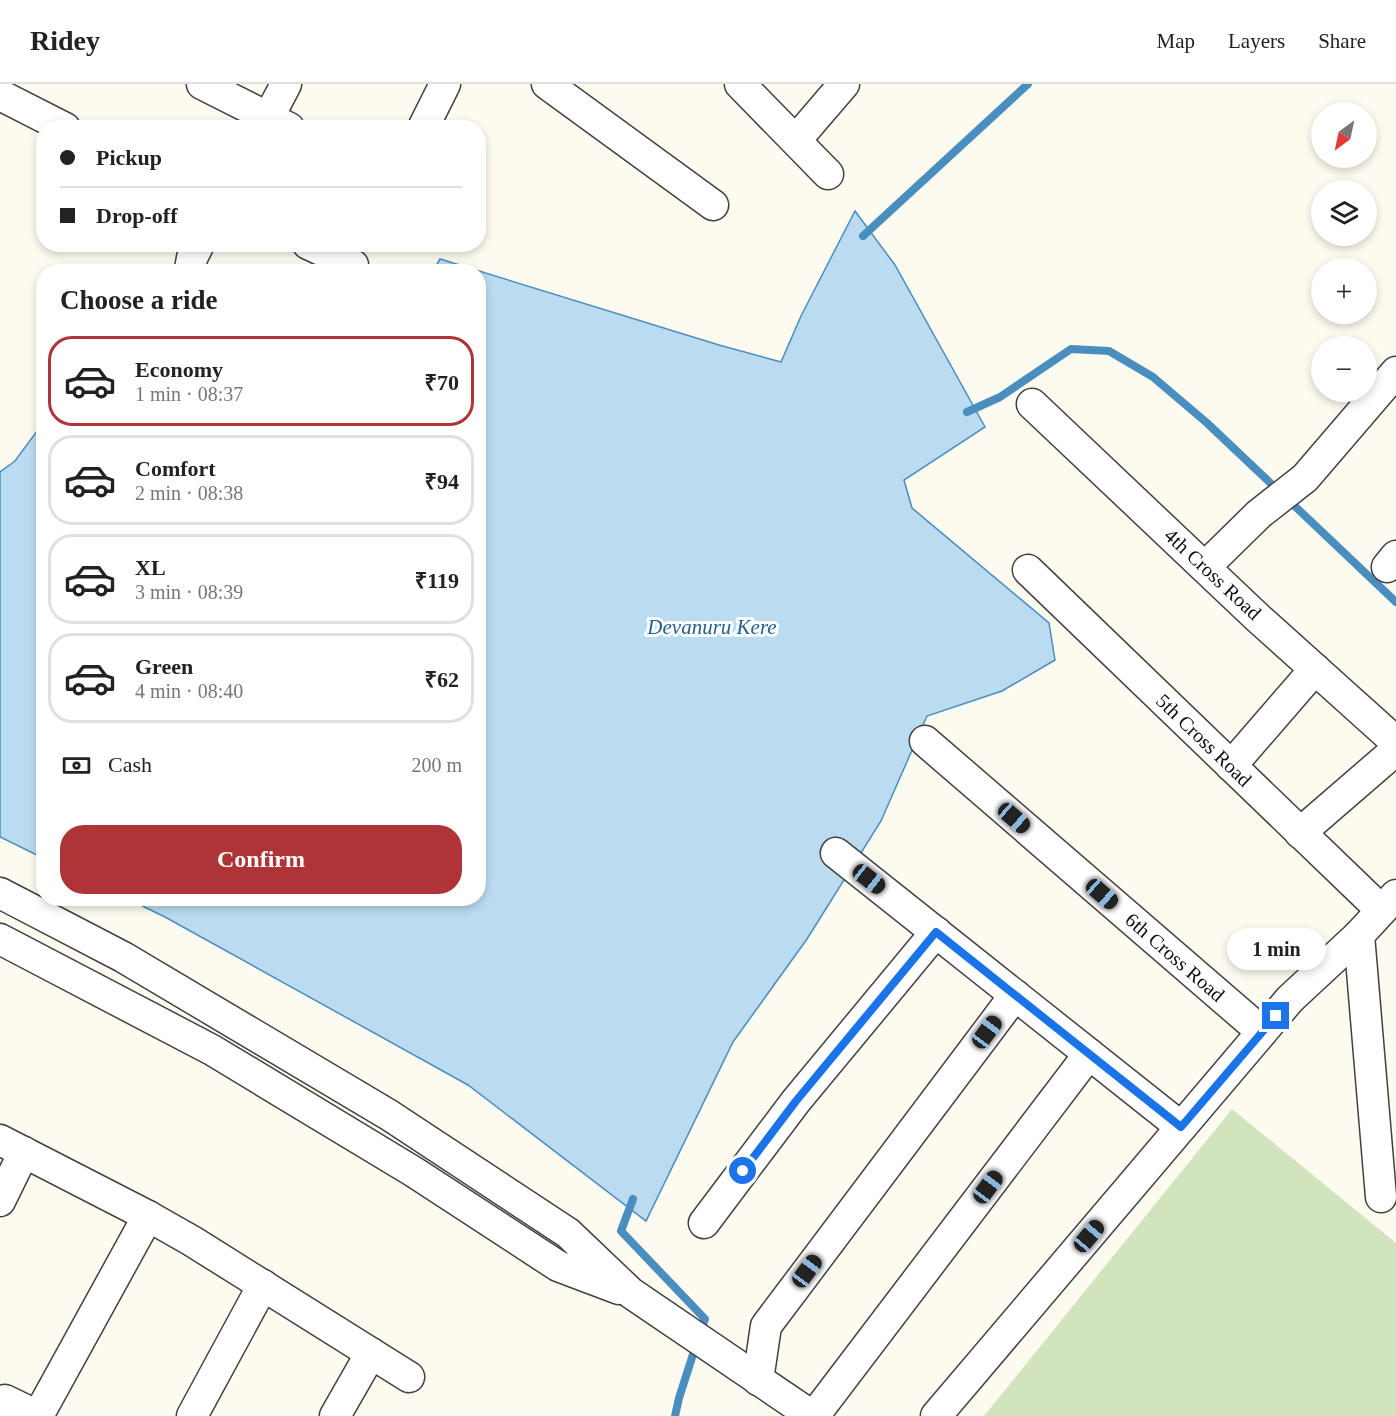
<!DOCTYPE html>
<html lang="en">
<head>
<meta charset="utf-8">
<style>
	:root { --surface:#fff; --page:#f2f2f2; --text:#222; --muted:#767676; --line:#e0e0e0; --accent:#af3438 }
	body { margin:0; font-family:"Times New Roman",serif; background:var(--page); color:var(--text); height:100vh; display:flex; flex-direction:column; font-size:22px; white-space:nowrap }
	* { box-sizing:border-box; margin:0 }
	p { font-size:20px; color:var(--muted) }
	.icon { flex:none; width:33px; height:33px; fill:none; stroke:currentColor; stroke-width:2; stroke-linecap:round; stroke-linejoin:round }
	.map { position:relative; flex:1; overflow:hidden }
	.panel { position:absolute; left:36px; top:180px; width:450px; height:642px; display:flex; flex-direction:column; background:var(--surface); border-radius:24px; box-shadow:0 3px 9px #0003 }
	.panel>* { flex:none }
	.banner { position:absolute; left:36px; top:36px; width:450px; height:132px; border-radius:24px; box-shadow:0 3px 9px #0003; display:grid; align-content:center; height:132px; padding:0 24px; background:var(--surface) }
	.needle { width:39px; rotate:213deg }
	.controls { position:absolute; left:1311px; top:18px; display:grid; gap:12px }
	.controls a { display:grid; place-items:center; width:66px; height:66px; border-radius:50%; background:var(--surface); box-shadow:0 3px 9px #0003; font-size:30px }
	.end { position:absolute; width:27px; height:27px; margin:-14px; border:8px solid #1a73e8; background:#fff; box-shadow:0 0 0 3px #fff }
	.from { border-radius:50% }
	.bubble { position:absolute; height:42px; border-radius:21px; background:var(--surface); box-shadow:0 3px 9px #0003; font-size:20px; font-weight:700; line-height:42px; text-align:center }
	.car { position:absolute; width:18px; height:36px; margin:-18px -9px; border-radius:8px; box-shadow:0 0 4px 2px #0007; background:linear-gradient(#222 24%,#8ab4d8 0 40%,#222 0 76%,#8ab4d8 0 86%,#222 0) }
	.banner b { display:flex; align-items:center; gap:21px; height:57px; font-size:22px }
	.banner b+b { border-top:2px solid var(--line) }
	.banner i { width:15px; height:15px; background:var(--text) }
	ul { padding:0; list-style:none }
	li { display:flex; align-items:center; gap:18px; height:90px; margin:0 12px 9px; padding:0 12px; border:3px solid var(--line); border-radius:24px }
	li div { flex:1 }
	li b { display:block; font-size:22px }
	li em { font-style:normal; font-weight:700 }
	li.current { border-color:var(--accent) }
	li>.icon { width:54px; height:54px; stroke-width:1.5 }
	h2 { padding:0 24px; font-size:27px; line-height:72px }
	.pay { display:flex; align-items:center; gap:15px; height:66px; padding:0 24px; font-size:22px }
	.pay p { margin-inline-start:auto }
	.primary-button { display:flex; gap:12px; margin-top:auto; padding:12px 24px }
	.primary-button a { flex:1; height:69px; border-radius:24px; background:var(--accent); color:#fff; font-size:24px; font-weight:700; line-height:69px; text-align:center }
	header { display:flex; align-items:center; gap:36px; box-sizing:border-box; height:84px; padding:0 30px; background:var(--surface); border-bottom:2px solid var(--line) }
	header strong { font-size:28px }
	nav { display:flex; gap:33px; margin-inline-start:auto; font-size:21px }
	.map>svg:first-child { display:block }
	.green { fill:#d1e4bd }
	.water { fill:#badbf0; stroke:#498ebf; stroke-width:1.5 }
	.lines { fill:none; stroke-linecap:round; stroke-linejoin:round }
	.stream { stroke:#498ebf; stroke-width:8 }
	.minor-casing { stroke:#414141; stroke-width:33 }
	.minor { stroke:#fff; stroke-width:30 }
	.route { stroke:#1a73e8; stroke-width:8 }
	.labels { text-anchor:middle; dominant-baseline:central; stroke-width:6; stroke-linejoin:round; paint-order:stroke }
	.street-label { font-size:20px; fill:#0e0e0e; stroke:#fff }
	.water-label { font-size:21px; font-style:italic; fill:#246092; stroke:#fff }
</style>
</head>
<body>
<header>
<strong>Ridey</strong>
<nav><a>Map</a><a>Layers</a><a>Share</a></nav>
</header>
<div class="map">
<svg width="1396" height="1332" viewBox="0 0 1396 1332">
	<rect width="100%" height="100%" fill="#fdfbf0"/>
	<path class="green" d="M 1232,1025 L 1396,1159 L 1396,1332 L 984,1332 Z"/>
	<g class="water">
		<path d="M 855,127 L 895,181 L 985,343 L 904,396 L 912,424 L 1049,539 L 1055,576 L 1002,607 L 927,632 L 881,737 L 807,855 L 733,958 L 646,1137 L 468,1001 L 165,833 L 128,815 L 478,814 L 478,188 L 433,187 L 440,175 L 719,261 L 781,278 L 801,232 Z"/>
		<path d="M 43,339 L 43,774 L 0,753 L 0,388 L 15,377 Z"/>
	</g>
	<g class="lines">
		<g class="stream">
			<path d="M 863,152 L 1028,0"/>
			<path d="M 967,328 L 1000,313 L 1071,265 L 1109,267 L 1153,293 L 1207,339 L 1396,518"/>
			<path d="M 633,1115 L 621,1147 L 705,1235 L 700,1249"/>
			<path d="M 675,1332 L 679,1314 L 696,1261"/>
		</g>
		<defs>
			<g id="minor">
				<path d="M 202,0 L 289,44"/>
				<path d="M 547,0 L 713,121"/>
				<path d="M 740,0 L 828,90"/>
				<path d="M 0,11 L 65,44"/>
				<path d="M 263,44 L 286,0"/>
				<path d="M 423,44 L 445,0"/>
				<path d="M 796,56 L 844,0"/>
				<path d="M 308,160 L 353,181"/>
				<path d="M 191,188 L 190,185 L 192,174 L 199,160"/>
				<path d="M 1032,320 L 1258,534 L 1396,658"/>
				<path d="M 1205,483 L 1259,430 L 1305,394 L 1396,288"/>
				<path d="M 1387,483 L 1396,472"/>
				<path d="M 1028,486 L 1381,826"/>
				<path d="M 925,657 L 1262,948"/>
				<path d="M 1231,682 L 1315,585"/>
				<path d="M 1300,749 L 1396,666"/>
				<path d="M 836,769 L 1181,1043"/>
				<path d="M 0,809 L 123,873 L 389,1031 L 568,1149 L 631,1209 L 812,1332"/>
				<path d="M 1359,851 L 1381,1113"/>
				<path d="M 0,855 L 212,966 L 414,1088 L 558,1182 L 619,1205"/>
				<path d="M 0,1056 L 148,1132 L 192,1157 L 409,1293"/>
				<path d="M 0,1117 L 24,1068"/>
				<path d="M 704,1139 L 796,1017 L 936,848"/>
				<path d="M 758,1296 L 766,1242 L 1015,911"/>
				<path d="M 0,1326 L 5,1316 L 38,1332"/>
				<path d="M 38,1332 L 148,1132"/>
				<path d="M 192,1332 L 263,1201"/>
				<path d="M 335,1332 L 371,1269"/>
				<path d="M 814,1332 L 1089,970"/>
				<path d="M 936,1332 L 1290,915 L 1359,851 L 1396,811"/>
			</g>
		</defs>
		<use href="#minor" class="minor-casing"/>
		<use href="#minor" class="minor"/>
	</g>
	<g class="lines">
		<path class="route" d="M 743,1087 L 796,1017 L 936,848 L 1181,1043 L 1276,932"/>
	</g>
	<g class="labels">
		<g class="street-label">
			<text transform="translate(1213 490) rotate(43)">4th Cross Road</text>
			<text transform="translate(1204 656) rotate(44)">5th Cross Road</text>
			<text transform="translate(1175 873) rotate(41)">6th Cross Road</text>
		</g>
		<g class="water-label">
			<text x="712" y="543">Devanuru Kere</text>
		</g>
	</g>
</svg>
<div class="controls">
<a><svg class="needle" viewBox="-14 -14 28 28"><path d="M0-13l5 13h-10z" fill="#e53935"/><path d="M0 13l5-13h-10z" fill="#767676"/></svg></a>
<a><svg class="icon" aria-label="layers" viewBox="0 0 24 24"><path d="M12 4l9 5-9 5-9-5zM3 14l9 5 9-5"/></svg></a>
<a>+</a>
<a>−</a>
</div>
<i class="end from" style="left:743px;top:1087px"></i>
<i class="end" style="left:1276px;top:932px"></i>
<div class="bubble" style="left:1227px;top:844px;width:99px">1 min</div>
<i class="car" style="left:1014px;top:734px;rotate:131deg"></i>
<i class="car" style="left:869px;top:795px;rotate:128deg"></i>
<i class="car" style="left:1102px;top:810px;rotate:131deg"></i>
<i class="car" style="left:987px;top:948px;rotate:37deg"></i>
<i class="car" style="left:988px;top:1103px;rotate:37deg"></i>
<i class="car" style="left:1089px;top:1152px;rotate:40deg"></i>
<i class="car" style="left:807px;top:1187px;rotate:37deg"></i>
<div class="banner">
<b><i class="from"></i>Pickup</b>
<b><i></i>Drop-off</b>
</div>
<section class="panel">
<h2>Choose a ride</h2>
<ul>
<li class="current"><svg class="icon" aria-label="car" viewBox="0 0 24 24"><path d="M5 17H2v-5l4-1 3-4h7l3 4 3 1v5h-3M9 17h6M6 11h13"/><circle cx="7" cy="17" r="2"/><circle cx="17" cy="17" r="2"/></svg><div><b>Economy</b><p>1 min · 08:37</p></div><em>₹70</em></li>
<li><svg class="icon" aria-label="car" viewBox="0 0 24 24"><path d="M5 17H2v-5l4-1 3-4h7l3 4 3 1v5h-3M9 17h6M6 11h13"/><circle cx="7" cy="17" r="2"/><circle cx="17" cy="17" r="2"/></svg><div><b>Comfort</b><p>2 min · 08:38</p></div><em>₹94</em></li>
<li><svg class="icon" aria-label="car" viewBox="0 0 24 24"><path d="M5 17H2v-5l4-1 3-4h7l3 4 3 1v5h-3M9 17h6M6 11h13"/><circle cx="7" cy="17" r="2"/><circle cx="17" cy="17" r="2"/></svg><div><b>XL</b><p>3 min · 08:39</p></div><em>₹119</em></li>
<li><svg class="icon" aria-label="car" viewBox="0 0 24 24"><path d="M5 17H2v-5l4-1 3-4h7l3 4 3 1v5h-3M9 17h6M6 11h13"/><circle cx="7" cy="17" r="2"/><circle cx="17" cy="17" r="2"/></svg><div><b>Green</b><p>4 min · 08:40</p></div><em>₹62</em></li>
</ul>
<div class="pay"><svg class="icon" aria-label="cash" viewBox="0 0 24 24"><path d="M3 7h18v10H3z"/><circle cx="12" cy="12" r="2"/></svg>Cash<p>200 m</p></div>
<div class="primary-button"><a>Confirm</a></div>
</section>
</div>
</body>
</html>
